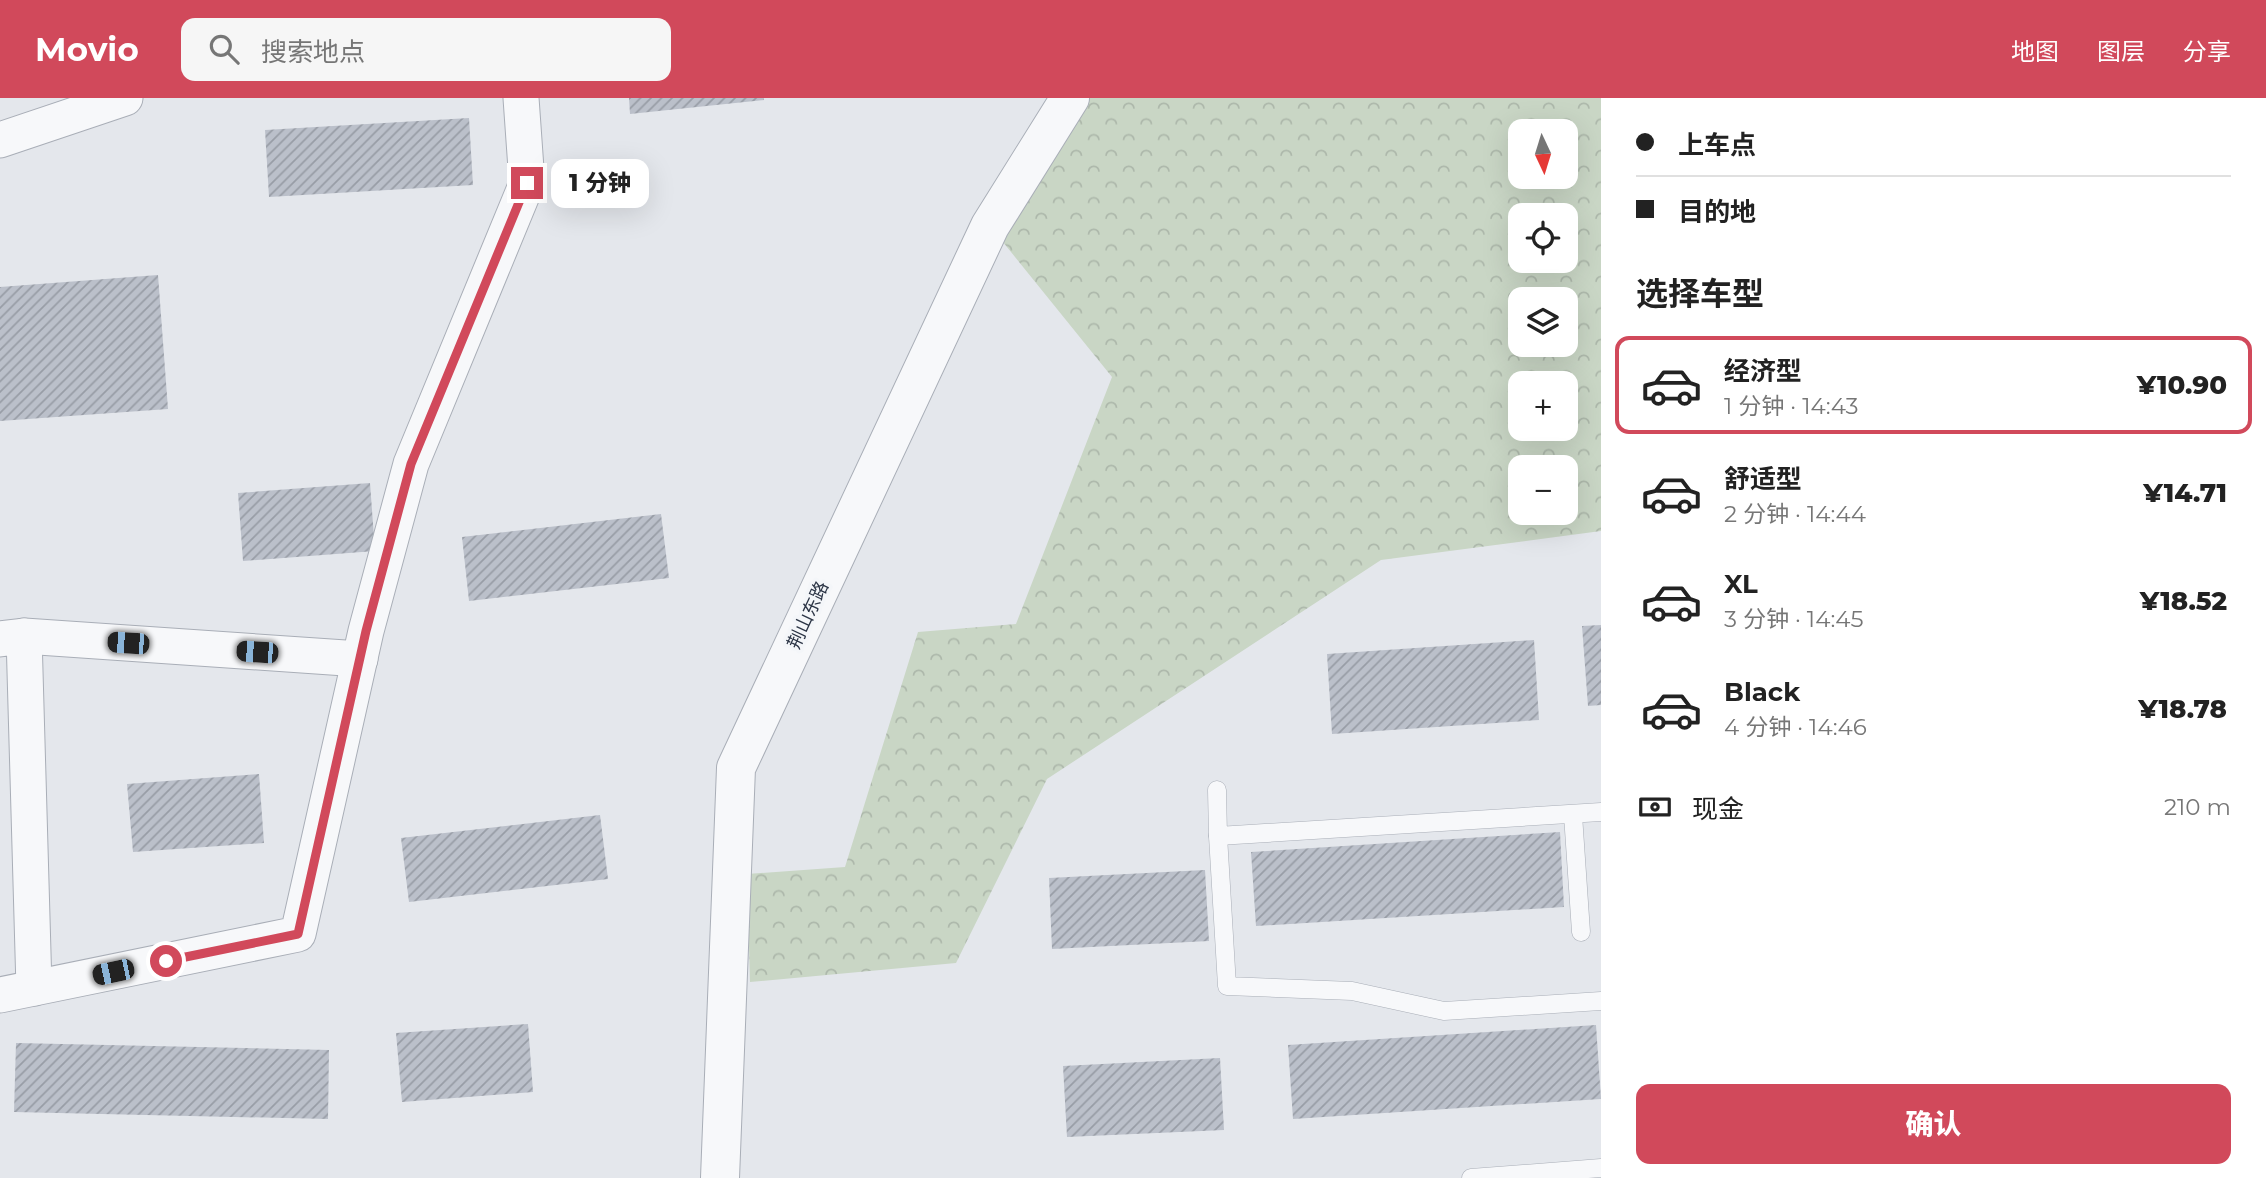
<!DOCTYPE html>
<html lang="zh">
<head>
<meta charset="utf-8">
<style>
	:root { --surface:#fff; --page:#f6f6f6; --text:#222; --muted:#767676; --line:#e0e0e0; --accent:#d1495b }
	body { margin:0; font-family:Montserrat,"Noto Sans SC",sans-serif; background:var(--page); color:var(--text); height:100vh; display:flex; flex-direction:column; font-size:26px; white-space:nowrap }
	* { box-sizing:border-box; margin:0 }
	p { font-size:23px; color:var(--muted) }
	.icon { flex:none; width:38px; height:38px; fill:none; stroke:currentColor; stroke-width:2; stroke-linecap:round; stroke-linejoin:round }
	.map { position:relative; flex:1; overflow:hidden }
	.panel { display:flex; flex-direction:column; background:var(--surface); width:665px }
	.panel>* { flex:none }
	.hud { display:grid; align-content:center; height:154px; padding:0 35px; background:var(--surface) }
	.needle { width:46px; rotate:176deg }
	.controls { position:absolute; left:1508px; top:21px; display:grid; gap:14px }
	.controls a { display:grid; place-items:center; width:70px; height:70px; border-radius:14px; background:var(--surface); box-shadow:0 7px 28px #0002; font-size:35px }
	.end { position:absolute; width:32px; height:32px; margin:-16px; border:9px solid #d1495b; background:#fff; box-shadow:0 0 0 4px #fff }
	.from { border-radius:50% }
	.bubble { position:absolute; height:49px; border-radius:14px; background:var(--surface); box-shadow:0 7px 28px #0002; font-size:23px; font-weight:800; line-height:49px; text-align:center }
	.car { position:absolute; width:21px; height:42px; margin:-21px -10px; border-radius:9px; box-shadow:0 0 5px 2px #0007; background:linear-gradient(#222 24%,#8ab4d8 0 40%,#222 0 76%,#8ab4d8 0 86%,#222 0) }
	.hud b { display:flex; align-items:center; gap:24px; height:66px; font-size:26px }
	.hud b+b { border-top:2px solid var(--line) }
	.hud i { width:18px; height:18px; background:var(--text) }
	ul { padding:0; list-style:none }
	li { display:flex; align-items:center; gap:21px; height:98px; margin:0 14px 10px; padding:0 21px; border:4px solid transparent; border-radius:14px }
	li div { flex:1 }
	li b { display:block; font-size:26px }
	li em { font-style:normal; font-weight:800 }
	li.active { border-color:var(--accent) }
	li>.icon { width:63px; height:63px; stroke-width:1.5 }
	h2 { padding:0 35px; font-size:32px; line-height:84px }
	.pay { display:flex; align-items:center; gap:18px; height:77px; padding:0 35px; font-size:26px }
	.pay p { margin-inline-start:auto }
	.cta { display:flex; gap:14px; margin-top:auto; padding:14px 35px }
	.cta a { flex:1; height:80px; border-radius:14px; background:var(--accent); color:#fff; font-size:28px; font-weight:800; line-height:80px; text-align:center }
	header { display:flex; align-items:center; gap:42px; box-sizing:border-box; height:98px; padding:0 35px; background:var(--accent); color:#fff }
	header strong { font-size:33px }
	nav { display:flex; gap:38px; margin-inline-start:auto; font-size:24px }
	.search { width:490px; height:63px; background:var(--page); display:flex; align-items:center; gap:18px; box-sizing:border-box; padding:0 24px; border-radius:14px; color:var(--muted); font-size:26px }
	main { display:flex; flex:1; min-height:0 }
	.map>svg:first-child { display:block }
	.forest { fill:url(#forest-crowns); fill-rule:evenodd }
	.building { fill:url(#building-hatch) }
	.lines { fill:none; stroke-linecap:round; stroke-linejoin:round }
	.service-casing { stroke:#a9aeb7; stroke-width:19 }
	.minor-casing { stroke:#a9aeb7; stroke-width:37 }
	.tertiary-casing { stroke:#a9aeb7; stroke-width:40 }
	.service { stroke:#f7f8fa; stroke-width:18 }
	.minor { stroke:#f7f8fa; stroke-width:35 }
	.tertiary { stroke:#f7f8fa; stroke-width:38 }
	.route { stroke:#d1495b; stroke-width:9 }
	.labels { text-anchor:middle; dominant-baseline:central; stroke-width:7; stroke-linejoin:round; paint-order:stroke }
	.street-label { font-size:18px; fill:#2b3445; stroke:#f4f6f9 }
</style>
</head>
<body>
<header>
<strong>Movio</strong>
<div class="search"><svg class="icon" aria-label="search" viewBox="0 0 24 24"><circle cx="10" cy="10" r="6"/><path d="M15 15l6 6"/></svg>搜索地点</div>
<nav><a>地图</a><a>图层</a><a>分享</a></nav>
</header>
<main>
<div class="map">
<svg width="1601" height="1080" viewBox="0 0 1601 1080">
	<defs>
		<pattern id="forest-crowns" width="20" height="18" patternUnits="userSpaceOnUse" patternTransform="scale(1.75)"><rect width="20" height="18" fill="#c9d6c5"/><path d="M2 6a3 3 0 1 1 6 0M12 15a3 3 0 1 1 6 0" fill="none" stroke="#adb8ab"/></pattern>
		<pattern id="building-hatch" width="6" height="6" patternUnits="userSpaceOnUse" patternTransform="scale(1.75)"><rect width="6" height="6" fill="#bbc0ca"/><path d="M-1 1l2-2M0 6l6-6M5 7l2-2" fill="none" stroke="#989da6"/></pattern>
	</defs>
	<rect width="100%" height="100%" fill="#e4e7ec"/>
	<path class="forest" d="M 1070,0 L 1601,0 L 1601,433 L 1381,462 L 1047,681 L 956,865 L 750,884 L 747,776 L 845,769 L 918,534 L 1016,526 L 1112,279 L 990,128 ZM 1521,33 L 1566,33 L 1566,79 L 1521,79 ZM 1521,117 L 1566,117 L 1566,163 L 1521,163 ZM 1521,201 L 1566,201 L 1566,247 L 1521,247 ZM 1521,285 L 1566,285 L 1566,331 L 1521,331 ZM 1521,369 L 1566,369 L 1566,415 L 1521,415 Z"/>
	<g class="building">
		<path d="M 629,0 L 764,0 L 764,2 L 630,16 Z"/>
		<path d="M 469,20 L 473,87 L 269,99 L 265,32 Z"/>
		<path d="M 158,177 L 168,311 L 0,323 L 0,189 Z"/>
		<path d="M 370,385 L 375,453 L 243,463 L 238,395 Z"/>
		<path d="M 661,416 L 669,480 L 469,503 L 462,439 Z"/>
		<path d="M 1601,527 L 1601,607 L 1588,608 L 1582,528 Z"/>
		<path d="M 1534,542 L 1539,622 L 1332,636 L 1327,556 Z"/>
		<path d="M 259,676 L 264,745 L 133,754 L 127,686 Z"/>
		<path d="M 600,717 L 608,781 L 409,804 L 401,740 Z"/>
		<path d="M 1560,734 L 1564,809 L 1256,828 L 1251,754 Z"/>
		<path d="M 1205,772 L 1209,843 L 1052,851 L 1049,780 Z"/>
		<path d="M 528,926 L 533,994 L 402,1004 L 396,935 Z"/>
		<path d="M 1596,927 L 1601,1001 L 1293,1021 L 1288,947 Z"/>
		<path d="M 16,945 L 329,952 L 328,1021 L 14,1014 Z"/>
		<path d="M 1220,960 L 1224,1032 L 1067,1039 L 1063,968 Z"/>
	</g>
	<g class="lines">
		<defs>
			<g id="service">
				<path d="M 1217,692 L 1218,738 L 1601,714"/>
				<path d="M 1573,717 L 1581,834"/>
				<path d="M 1218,738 L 1227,888 L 1352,893 L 1444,913 L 1601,903"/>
				<path d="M 1471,1080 L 1601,1070"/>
			</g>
			<g id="minor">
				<path d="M 0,42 L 125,0"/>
				<path d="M 24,538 L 360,561"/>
				<path d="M 0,541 L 24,538 L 34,890"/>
				<path d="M 0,897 L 298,836 L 366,533 L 411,366 L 527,85 L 521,0"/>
			</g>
			<path id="tertiary" d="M 720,1080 L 736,670 L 990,128 L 1070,0"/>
		</defs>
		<use href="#service" class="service-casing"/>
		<use href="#minor" class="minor-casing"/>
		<use href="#tertiary" class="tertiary-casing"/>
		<use href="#service" class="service"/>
		<use href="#minor" class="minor"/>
		<use href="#tertiary" class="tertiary"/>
	</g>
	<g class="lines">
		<path class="route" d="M 166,863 L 298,836 L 366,533 L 411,366 L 527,85"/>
	</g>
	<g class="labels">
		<g class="street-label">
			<text transform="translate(808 517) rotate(-65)">荆山东路</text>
		</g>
	</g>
</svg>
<div class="controls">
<a><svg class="needle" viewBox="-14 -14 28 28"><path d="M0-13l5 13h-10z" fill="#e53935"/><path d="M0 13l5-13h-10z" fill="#767676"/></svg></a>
<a><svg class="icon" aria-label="locate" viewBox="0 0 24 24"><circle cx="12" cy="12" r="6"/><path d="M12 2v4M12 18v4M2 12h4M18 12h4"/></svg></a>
<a><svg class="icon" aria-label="layers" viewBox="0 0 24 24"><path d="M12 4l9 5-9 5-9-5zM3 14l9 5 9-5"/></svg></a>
<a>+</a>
<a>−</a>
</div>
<i class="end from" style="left:166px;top:863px"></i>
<i class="end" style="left:527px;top:85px"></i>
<div class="bubble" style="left:551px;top:61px;width:98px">1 分钟</div>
<i class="car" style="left:128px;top:545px;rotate:274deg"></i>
<i class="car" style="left:257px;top:554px;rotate:274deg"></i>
<i class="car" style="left:113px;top:874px;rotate:258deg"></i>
</div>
<section class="panel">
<div class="hud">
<b><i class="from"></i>上车点</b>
<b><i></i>目的地</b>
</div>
<h2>选择车型</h2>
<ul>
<li class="active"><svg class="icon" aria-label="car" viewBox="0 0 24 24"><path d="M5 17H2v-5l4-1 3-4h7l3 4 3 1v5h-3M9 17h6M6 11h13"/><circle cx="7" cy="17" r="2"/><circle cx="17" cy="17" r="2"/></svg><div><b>经济型</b><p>1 分钟 · 14:43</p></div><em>¥10.90</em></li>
<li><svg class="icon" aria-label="car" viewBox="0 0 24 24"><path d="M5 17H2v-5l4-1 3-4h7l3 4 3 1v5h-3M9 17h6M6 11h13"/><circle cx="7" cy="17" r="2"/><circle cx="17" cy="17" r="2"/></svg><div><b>舒适型</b><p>2 分钟 · 14:44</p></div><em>¥14.71</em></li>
<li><svg class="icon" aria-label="car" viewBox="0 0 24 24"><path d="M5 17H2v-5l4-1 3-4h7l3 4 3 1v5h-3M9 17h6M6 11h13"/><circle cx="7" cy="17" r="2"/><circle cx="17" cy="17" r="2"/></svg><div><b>XL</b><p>3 分钟 · 14:45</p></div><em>¥18.52</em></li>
<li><svg class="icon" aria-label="car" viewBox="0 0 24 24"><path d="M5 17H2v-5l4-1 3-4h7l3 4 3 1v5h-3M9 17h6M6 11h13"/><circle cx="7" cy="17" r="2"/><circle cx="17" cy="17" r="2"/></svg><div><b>Black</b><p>4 分钟 · 14:46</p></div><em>¥18.78</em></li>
</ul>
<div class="pay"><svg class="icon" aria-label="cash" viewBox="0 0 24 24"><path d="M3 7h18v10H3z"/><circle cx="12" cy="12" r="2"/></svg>现金<p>210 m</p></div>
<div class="cta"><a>确认</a></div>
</section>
</main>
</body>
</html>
